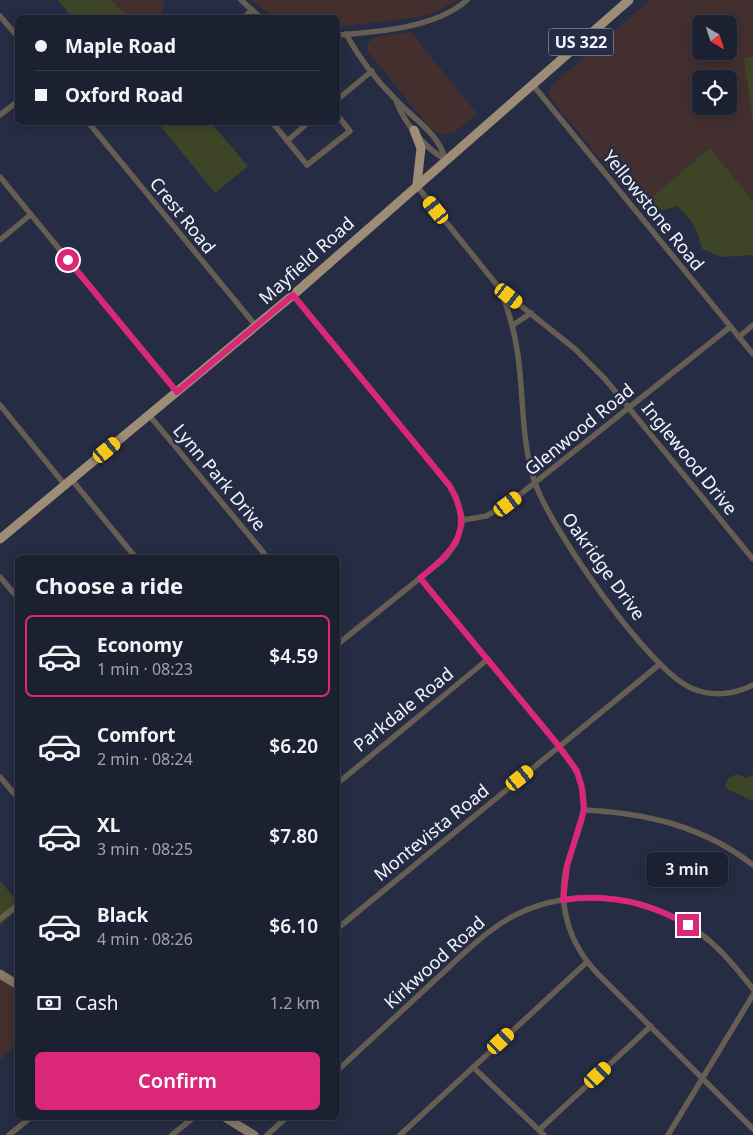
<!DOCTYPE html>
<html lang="en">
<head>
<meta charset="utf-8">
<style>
	:root { --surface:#1c2132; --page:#25293a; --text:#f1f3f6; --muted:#a0a3ac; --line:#3a3e4d; --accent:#db2777 }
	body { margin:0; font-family:"Noto Sans",sans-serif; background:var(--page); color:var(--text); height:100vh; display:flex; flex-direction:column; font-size:19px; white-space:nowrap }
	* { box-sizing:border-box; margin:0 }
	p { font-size:16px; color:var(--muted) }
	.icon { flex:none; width:28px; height:28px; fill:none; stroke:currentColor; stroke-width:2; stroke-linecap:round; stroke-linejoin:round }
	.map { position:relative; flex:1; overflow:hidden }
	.drawer { position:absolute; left:15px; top:555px; width:325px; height:565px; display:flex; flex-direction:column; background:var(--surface); border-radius:8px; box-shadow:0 2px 12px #0003,0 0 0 1px var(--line) }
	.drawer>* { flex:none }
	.top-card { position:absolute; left:15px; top:15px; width:325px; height:110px; border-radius:8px; box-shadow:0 2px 12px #0003,0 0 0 1px var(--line); display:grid; align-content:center; height:110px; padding:0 20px; background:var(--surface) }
	.needle { width:32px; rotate:141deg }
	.controls { position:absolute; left:692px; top:15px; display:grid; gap:10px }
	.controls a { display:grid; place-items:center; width:45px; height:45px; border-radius:8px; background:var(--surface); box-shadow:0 2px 12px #0003,0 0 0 1px var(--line); font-size:25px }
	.end { position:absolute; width:22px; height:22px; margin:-11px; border:6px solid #db2777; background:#fff; box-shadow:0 0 0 2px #fff }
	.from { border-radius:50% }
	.bubble { position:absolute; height:35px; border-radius:8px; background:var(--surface); box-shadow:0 2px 12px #0003,0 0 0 1px var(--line); font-size:16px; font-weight:600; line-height:35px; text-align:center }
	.car { position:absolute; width:15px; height:30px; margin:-15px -8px; border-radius:6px; box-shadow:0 0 4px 1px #0007; background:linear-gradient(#f5c518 24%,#345 0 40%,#f5c518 0 76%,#345 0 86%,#f5c518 0) }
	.top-card b { display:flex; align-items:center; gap:18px; height:48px; font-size:19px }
	.top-card b+b { border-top:1px solid var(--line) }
	.top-card i { width:12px; height:12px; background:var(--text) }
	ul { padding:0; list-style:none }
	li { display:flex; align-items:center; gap:15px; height:82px; margin:0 10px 8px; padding:0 10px; border:2px solid transparent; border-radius:8px }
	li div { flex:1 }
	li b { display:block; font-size:19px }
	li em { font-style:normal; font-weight:600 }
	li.selected { border-color:var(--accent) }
	li>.icon { width:45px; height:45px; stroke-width:1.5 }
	h2 { padding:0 20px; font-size:22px; line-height:60px }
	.pay { display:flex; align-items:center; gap:12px; height:55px; padding:0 20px; font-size:19px }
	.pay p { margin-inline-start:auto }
	.button { display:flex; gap:10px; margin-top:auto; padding:10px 20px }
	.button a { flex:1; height:58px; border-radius:8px; background:var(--accent); color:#fff; font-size:20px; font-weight:600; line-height:58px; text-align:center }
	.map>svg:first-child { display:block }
	.commercial { fill:#442f2e }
	.education { fill:#432f30; fill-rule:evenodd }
	.green { fill:#3e4527 }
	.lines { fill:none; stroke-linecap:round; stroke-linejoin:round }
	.street { stroke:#665e53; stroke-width:5.5 }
	.secondary { stroke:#857968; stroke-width:9 }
	.primary { stroke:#9d8d77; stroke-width:9 }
	.route { stroke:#db2777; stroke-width:6 }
	.labels { text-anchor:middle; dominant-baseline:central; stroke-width:5; stroke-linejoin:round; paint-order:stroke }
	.shield { fill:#262c43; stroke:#b5b8c6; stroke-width:1 }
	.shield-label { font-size:16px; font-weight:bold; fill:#f2f4fe }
	.street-label { font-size:18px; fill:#f2f4fe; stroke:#262c43 }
</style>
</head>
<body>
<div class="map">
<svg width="753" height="1135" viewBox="0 0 753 1135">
	<rect width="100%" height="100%" fill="#262c43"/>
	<g class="commercial">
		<path d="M 111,0 L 164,0 L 162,17 L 129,17 Z"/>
		<path d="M 250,0 L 457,0 L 440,10 L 420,17 L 338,27 L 338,18 L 273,17 Z"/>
		<path d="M 411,32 L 477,114 L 453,133 L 441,135 L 431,129 L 368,52 L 368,43 L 375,37 Z"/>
		<path d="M 0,974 L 18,985 L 17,1044 L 0,1060 Z"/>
	</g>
	<path class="education" d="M 650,0 L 753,0 L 753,201 L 710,148 L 640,208 L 549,96 L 550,87 ZM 701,24 L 729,24 L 729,51 L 701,51 ZM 701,79 L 729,79 L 729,106 L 701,106 Z"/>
	<g class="green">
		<path d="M 58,0 L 111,0 L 129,17 L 72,17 Z"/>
		<path d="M 753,56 L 753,123 L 744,58 Z"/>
		<path d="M 158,123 L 211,123 L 248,166 L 215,193 Z"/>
		<path d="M 710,148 L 753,201 L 753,255 L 722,257 L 702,249 C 698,229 692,219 677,206 L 664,210 L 648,209 L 648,201 Z"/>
		<path d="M 737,774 L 747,778 L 753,774 L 753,801 L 727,789 L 725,785 L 729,778 Z"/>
		<path d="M 0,881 L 18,902 L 17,910 L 0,925 Z"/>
	</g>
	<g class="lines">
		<g class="street">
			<path d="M 241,0 L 261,18"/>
			<path d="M 0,16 L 18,37"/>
			<path d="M 243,18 L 252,10"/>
			<path d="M 346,34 C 359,58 378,82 397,101 C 414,119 439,134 445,159"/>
			<path d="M 338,35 C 378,32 436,28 467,0"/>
			<path d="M 532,84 L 753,354"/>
			<path d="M 338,99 L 372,71"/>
			<path d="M 397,103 C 405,124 426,149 445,159"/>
			<path d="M 0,115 L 18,101"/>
			<path d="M 88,122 L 256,326"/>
			<path d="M 272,122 L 307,165 L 350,131 L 338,116"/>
			<path d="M 287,141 L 309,122"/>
			<path d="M 0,177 L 177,392"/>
			<path d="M 416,185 L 501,290 L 575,349 L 605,379 L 753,559"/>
			<path d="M 0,240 L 30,215"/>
			<path d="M 501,290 C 509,312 515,333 518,356 C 524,399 521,441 535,483 C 551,529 648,669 691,688 C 711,697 734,695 753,685"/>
			<path d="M 293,295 L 449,485 L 456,497 L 463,520"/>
			<path d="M 513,325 L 531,313"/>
			<path d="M 739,337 L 753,325"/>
			<path d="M 0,405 L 65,485"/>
			<path d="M 149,415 L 268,558"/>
			<path d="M 72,480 L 136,558"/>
			<path d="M 0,577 L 18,598"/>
			<path d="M 420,578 L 554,740 C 566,755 578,769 582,788 C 588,814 577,834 569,858 C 555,900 568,943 598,974 L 753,1129"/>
			<path d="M 338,644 L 445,558 L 456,543 L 463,520 L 486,516 L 508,504 L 730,327"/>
			<path d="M 0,777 L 18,798"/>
			<path d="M 338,783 L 488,659"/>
			<path d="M 584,810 C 646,813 703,826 753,865"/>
			<path d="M 0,919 L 18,905"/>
			<path d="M 338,928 L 660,664"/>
			<path d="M 473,1067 L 544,1135"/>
			<path d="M 338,1070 C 370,1040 403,1010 435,980 C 458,959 481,935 508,919 C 567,885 647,893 701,934 C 721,949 737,969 753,989"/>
			<path d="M 539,1130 L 651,1026"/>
			<path d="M 9,1135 L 30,1118"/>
			<path d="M 172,1135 L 193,1118"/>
			<path d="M 267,1135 L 286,1118"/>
			<path d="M 400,1135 L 587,962"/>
			<path d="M 668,1135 L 753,995"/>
		</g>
		<g class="secondary">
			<path d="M 0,974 L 18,985"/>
			<path d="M 226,1118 L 254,1135"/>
		</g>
		<g class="primary">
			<path d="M 414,130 L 421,148 L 417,184"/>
			<path d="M 0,539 L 293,295 L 629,0"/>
		</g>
	</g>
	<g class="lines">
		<path class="route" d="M 68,260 L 177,392 L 293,295 L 449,485 C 476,529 454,551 420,578 L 554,740 L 577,771 L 582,788 L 584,810 L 567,866 L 563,900 C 607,893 650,903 688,925"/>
	</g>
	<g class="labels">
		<rect class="shield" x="548.5" y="28.5" width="65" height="27" rx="4"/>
		<g class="shield-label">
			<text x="581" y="42">US 322</text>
		</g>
		<g class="street-label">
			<text transform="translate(654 210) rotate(51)">Yellowstone Road</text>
			<text transform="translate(183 215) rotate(51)">Crest Road</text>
			<text transform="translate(306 260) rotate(-42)">Mayfield Road</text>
			<text transform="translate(579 429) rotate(-39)">Glenwood Road</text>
			<text transform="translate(690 458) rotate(51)">Inglewood Drive</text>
			<text transform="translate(220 477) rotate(50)">Lynn Park Drive</text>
			<text transform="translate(604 566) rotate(54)">Oakridge Drive</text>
			<text transform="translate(403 709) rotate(-39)">Parkdale Road</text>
			<text transform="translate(431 832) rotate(-39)">Montevista Road</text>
			<text transform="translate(434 962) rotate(-42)">Kirkwood Road</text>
		</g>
	</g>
</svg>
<div class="controls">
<a><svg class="needle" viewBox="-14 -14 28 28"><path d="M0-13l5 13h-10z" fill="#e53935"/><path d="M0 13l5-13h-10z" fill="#a0a3ac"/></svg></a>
<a><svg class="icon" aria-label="locate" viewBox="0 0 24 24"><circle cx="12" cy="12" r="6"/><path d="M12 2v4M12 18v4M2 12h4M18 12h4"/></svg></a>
</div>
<i class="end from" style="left:68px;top:260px"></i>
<i class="end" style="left:688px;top:925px"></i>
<div class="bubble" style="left:646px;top:852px;width:82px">3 min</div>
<i class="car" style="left:436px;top:210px;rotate:321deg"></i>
<i class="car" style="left:509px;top:296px;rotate:128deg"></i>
<i class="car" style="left:107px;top:450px;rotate:50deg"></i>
<i class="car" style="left:508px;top:504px;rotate:53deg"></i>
<i class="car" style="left:520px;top:778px;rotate:51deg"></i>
<i class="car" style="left:501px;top:1041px;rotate:47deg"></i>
<i class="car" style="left:598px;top:1075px;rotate:47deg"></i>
<div class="top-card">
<b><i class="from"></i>Maple Road</b>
<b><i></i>Oxford Road</b>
</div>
<section class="drawer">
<h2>Choose a ride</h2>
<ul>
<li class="selected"><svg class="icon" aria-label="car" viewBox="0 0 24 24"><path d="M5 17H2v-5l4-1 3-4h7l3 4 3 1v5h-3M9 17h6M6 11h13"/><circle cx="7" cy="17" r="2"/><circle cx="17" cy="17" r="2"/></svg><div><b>Economy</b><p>1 min · 08:23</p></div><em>$4.59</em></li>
<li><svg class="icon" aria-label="car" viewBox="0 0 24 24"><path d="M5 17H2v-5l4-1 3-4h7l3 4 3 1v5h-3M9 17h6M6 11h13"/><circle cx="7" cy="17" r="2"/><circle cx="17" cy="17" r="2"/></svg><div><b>Comfort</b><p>2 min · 08:24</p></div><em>$6.20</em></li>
<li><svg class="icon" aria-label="car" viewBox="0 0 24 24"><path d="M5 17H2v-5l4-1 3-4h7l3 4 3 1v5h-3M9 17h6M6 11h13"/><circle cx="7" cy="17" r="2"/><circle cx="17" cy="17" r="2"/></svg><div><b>XL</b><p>3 min · 08:25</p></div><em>$7.80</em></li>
<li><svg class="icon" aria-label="car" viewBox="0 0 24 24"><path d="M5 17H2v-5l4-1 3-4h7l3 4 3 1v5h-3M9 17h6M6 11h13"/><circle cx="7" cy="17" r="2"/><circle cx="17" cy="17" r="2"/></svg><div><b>Black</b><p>4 min · 08:26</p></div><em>$6.10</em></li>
</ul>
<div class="pay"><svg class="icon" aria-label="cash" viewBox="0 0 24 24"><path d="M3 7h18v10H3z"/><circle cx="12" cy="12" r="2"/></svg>Cash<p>1.2 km</p></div>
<div class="button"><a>Confirm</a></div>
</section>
</div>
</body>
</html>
